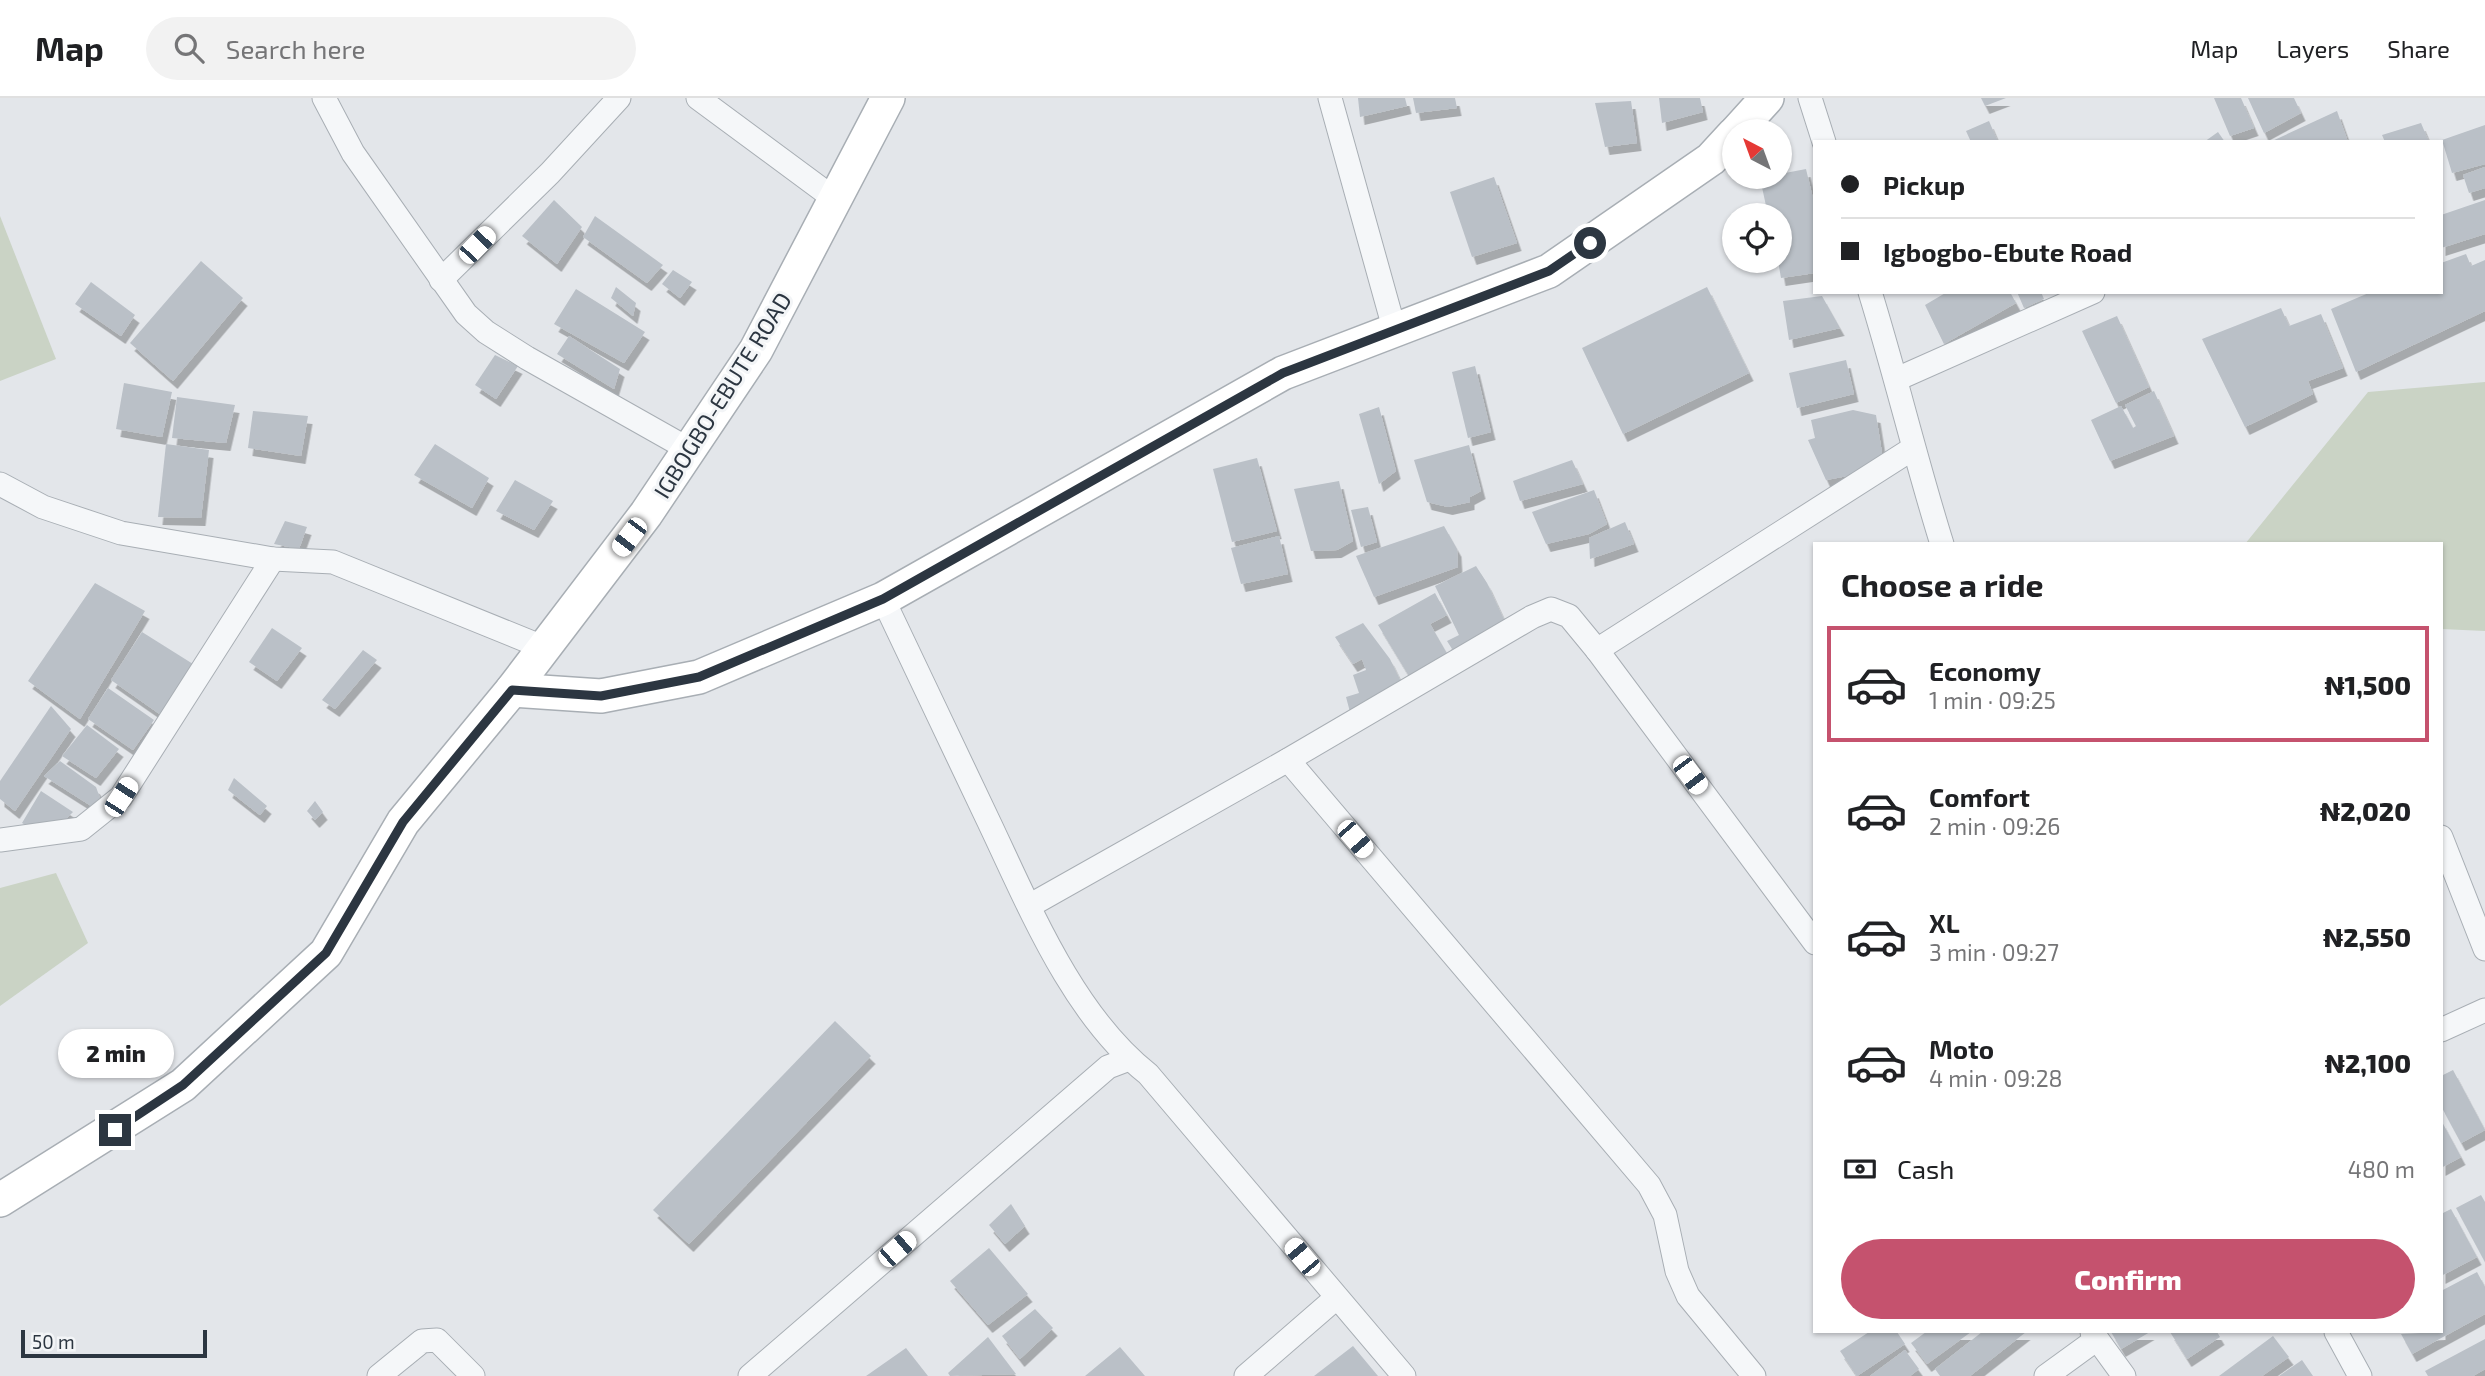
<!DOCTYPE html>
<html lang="en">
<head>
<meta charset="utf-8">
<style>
	:root { --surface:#fff; --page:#f2f2f2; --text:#202124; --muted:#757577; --line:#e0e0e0; --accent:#c5526e }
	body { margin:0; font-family:"Exo 2",sans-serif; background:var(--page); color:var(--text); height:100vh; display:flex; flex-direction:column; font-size:26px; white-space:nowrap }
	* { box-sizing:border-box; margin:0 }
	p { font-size:23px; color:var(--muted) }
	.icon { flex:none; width:38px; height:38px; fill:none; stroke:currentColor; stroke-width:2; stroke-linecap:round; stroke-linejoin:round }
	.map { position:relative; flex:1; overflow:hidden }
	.drawer { position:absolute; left:1813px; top:444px; width:630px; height:791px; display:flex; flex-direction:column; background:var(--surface); border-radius:0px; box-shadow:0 2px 5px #0004 }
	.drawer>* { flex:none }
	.banner { position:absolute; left:1813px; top:42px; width:630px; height:154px; border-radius:0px; box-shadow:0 2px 5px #0004; display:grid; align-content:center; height:154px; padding:0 28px; background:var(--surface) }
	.needle { width:46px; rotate:319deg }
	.controls { position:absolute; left:1722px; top:21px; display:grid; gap:14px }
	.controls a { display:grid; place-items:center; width:70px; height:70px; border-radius:50%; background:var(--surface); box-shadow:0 2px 5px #0004; font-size:35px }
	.scale { position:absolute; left:21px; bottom:18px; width:186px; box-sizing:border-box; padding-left:7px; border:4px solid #2c3641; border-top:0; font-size:19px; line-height:24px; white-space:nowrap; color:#2c3641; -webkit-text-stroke:5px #f3f5f7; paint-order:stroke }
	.end { position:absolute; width:32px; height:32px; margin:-16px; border:9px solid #2c3641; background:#fff; box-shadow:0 0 0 4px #fff }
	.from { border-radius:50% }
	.bubble { position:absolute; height:49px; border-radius:24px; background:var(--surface); box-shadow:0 2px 5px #0004; font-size:23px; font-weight:800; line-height:49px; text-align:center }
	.car { position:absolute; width:21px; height:42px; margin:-21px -10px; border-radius:9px; box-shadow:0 0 5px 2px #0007; background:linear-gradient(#fff 24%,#345 0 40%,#fff 0 76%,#345 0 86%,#fff 0) }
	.banner b { display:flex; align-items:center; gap:24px; height:66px; font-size:26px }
	.banner b+b { border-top:2px solid var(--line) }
	.banner i { width:18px; height:18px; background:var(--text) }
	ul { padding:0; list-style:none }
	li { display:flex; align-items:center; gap:21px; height:116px; margin:0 14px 10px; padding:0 14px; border:4px solid transparent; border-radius:0px }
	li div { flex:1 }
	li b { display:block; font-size:26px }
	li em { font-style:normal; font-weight:800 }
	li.current { border-color:var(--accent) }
	li>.icon { width:63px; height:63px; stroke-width:1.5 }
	h2 { padding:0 28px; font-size:32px; line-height:84px }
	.pay { display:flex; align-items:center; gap:18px; height:77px; padding:0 28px; font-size:26px }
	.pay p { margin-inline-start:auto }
	.action { display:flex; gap:14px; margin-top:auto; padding:14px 28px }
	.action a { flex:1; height:80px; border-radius:42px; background:var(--accent); color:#fff; font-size:28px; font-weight:800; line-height:80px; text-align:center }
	header { display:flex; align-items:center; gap:42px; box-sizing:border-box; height:98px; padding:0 35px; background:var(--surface); border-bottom:2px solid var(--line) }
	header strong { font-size:33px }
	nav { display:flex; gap:38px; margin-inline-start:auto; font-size:24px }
	.search { width:490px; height:63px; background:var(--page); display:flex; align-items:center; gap:18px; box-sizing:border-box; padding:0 24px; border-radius:38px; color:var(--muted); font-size:26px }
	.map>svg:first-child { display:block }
	.green { fill:#cad3c5 }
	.building { fill:#bac0c7; filter:url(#shadow) }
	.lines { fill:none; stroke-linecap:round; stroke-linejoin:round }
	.street-casing { stroke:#a8aeb4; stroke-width:25 }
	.secondary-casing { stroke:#a8aeb4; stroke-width:36 }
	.street { stroke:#f5f7f9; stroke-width:23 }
	.secondary { stroke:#fff; stroke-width:33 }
	.route { stroke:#2c3641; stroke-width:9 }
	.labels { text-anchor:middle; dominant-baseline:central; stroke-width:6; stroke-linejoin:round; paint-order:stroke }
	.street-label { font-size:23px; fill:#2c3641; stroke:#f3f5f7 }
</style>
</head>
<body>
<header>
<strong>Map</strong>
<div class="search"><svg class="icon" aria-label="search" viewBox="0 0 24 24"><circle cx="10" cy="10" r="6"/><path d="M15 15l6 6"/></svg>Search here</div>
<nav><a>Map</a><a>Layers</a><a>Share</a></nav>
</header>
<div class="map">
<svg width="2485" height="1278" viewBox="0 0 2485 1278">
	<defs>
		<filter id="shadow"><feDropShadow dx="4.5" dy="8" stdDeviation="0" flood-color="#0004"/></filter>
	</defs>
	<rect width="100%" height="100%" fill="#e3e6ea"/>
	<g class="green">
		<path d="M 0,118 L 56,261 L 0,283 Z"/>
		<path d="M 2485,284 L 2485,533 L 2441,531 L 2441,446 L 2245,446 L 2368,294 Z"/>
		<path d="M 56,775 L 88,845 L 0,908 L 0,790 Z"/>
	</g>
	<g class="building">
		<path d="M 1358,0 L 1405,0 L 1407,8 L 1360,19 Z"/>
		<path d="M 1413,0 L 1455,0 L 1457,10 L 1416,15 Z"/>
		<path d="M 1659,0 L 1700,0 L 1703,14 L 1662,25 Z"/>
		<path d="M 1981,0 L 2006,0 L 1985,8 Z"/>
		<path d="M 2214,0 L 2241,0 L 2254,30 L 2230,38 Z"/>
		<path d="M 2248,0 L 2294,0 L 2301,15 L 2264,35 Z"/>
		<path d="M 1631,3 L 1637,45 L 1605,49 L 1595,5 Z"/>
		<path d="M 2337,13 L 2348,44 L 2270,44 Z"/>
		<path d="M 1989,23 L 1998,44 L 1971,44 L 1966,33 Z"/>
		<path d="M 2421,25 L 2429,44 L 2385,44 L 2382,37 Z"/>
		<path d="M 2485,27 L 2485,66 L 2452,75 L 2442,42 Z"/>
		<path d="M 2218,34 L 2225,44 L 2204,44 Z"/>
		<path d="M 2485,69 L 2485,90 L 2469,95 L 2463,77 Z"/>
		<path d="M 1806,71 L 1815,109 L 1815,175 L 1781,180 L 1778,163 L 1780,117 L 1768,117 L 1760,80 L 1780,79 L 1780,76 Z"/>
		<path d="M 1494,79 L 1517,145 L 1472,159 L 1450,94 Z"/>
		<path d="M 554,102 L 582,129 L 557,166 L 522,138 Z"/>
		<path d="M 2485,102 L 2485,136 L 2441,150 L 2441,117 Z"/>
		<path d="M 595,118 L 663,167 L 647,185 L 583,139 Z"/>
		<path d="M 2466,156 L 2471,168 L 2485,162 L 2485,213 L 2356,274 L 2331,211 L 2371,194 L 2441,194 L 2441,165 Z"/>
		<path d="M 201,163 L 243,200 L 173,283 L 130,245 Z"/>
		<path d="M 673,172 L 692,184 L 680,200 L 662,186 Z"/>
		<path d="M 91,184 L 135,217 L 121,238 L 75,206 Z"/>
		<path d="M 616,189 L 636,205 L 633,218 L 611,200 Z"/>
		<path d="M 1707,189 L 1749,275 L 1623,336 L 1582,250 Z"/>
		<path d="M 576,191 L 645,234 L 624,265 L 554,226 Z"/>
		<path d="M 1947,194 L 2010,194 L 2016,205 L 1944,246 L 1925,207 Z"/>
		<path d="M 2017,194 L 2041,194 L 2044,201 L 2024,210 Z"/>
		<path d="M 1822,198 L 1840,230 L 1789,242 L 1783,203 Z"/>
		<path d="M 2281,210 L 2289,228 L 2321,216 L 2343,270 L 2308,283 L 2313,296 L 2245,329 L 2202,241 Z"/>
		<path d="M 2117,218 L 2149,289 L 2116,305 L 2082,233 Z"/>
		<path d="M 569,238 L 620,271 L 614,291 L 557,256 Z"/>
		<path d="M 495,257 L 518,268 L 496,301 L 475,287 Z"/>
		<path d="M 1846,262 L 1854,296 L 1797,310 L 1789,275 Z"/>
		<path d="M 1475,268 L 1491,334 L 1468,340 L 1452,274 Z"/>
		<path d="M 124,285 L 172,294 L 162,339 L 116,331 Z"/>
		<path d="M 2154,293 L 2174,338 L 2110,363 L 2091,322 L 2121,308 L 2133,330 L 2136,328 L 2125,307 Z"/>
		<path d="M 177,299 L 235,307 L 226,345 L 172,340 Z"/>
		<path d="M 1379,309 L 1396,373 L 1379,386 L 1359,316 Z"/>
		<path d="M 1853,312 L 1876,317 L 1882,355 L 1876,360 L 1880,372 L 1826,382 L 1808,342 L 1815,340 L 1811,322 Z"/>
		<path d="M 253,313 L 308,318 L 301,358 L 248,350 Z"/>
		<path d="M 166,346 L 209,352 L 201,420 L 158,419 Z"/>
		<path d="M 435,346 L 489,380 L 472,410 L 414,377 Z"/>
		<path d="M 1469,347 L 1481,393 L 1470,399 L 1470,404 L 1448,409 L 1427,404 L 1414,362 Z"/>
		<path d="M 1257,360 L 1277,433 L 1232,444 L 1213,371 Z"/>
		<path d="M 1572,362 L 1583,386 L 1520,403 L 1513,383 Z"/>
		<path d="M 515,382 L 553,403 L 534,432 L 496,413 Z"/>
		<path d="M 1339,383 L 1353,443 L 1337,452 L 1311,453 L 1294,391 Z"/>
		<path d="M 1594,392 L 1607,426 L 1589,436 L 1546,446 L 1532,414 Z"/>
		<path d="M 1368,409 L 1377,444 L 1361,449 L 1351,412 Z"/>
		<path d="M 285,423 L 307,429 L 299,451 L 274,446 Z"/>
		<path d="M 1625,424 L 1634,446 L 1590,461 L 1589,440 Z"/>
		<path d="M 1444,428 L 1457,451 L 1458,469 L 1374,499 L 1356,458 Z"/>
		<path d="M 1279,438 L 1288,476 L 1241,486 L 1231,450 Z"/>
		<path d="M 1476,468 L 1487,485 L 1505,524 L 1454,554 L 1447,543 L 1459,537 L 1435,488 Z"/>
		<path d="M 95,485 L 145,513 L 80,621 L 28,583 Z"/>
		<path d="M 1435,495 L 1447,517 L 1430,526 L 1449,559 L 1412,583 L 1378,527 Z"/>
		<path d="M 1363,525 L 1390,561 L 1401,584 L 1350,614 L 1346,599 L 1359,595 L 1353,577 L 1366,572 L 1362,561 L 1353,566 L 1335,539 Z"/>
		<path d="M 272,530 L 302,550 L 277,583 L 249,564 Z"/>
		<path d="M 142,534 L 193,566 L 164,619 L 111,582 Z"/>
		<path d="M 363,552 L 377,562 L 335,611 L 322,602 Z"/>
		<path d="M 108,590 L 154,622 L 133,652 L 88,621 Z"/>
		<path d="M 51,608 L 71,631 L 15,713 L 0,701 L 0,683 Z"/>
		<path d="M 87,627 L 119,651 L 96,680 L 62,658 Z"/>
		<path d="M 60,663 L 96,689 L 100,700 L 96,711 L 44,678 Z"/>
		<path d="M 234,680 L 267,708 L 260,717 L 228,692 Z"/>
		<path d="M 41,693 L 73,714 L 52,735 L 34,732 L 22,725 Z"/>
		<path d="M 315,703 L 323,714 L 315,722 L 307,713 Z"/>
		<path d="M 835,923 L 871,958 L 689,1146 L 653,1112 Z"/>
		<path d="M 2453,972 L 2485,1032 L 2461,1045 L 2441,1008 L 2441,978 Z"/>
		<path d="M 2441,1022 L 2461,1059 L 2441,1070 Z"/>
		<path d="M 2481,1097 L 2485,1104 L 2485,1164 L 2456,1110 Z"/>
		<path d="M 1011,1106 L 1025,1128 L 1005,1146 L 989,1127 Z"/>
		<path d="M 2451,1111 L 2477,1159 L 2441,1178 L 2441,1116 Z"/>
		<path d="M 989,1150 L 1028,1196 L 988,1227 L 950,1183 Z"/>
		<path d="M 2477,1174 L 2485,1189 L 2485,1216 L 2412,1256 L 2401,1236 L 2441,1234 L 2441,1193 Z"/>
		<path d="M 1035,1211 L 1053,1230 L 1020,1261 L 1002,1238 Z"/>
		<path d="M 1869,1234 L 1897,1234 L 1905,1246 L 1857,1278 L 1840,1253 Z"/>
		<path d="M 1926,1234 L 1971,1234 L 1927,1266 L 1911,1245 Z"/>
		<path d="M 1982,1234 L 2026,1234 L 1970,1278 L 1940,1278 L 1935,1271 Z"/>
		<path d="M 2111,1234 L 2150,1234 L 2121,1251 Z"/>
		<path d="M 2170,1234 L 2217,1234 L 2220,1239 L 2187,1261 Z"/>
		<path d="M 2273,1238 L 2289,1259 L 2262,1278 L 2219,1278 Z"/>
		<path d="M 988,1239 L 1016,1276 L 950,1278 L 948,1275 Z"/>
		<path d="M 2485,1241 L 2485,1271 L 2473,1278 L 2428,1278 L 2425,1273 Z"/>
		<path d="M 1353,1248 L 1378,1278 L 1314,1278 Z"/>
		<path d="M 1120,1249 L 1145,1278 L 1085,1278 Z"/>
		<path d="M 906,1250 L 928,1278 L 866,1278 Z"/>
		<path d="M 1905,1252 L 1919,1271 L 1910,1278 L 1870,1278 Z"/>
		<path d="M 2302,1262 L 2313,1278 L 2279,1278 Z"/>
	</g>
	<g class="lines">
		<defs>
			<g id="street">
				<path d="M 324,0 L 353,55 L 466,216 L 486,234 L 527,260 L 690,352"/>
				<path d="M 698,0 L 836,102"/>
				<path d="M 1330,0 L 1394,230"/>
				<path d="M 1810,0 L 1824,44"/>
				<path d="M 441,182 L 550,75 L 619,0"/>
				<path d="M 1870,194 C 1896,278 1916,363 1942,446"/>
				<path d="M 1897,281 L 2093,194"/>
				<path d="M 0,386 L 43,409 L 121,435 L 273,461 L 333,464 L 545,550"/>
				<path d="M 883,501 C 918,575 953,648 988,722 C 1029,808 1072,916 1148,976 L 1404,1278"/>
				<path d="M 1597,552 L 1912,351"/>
				<path d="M 1288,662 L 1649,1087 L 1665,1117 L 1677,1173 L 1688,1198 L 1754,1278"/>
				<path d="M 2441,739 L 2485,851"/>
				<path d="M 0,742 L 81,731 L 121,699 L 273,461"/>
				<path d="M 1029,808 L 1288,662 L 1532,519 L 1551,511 L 1569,518 L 1597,552 L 1815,845"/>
				<path d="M 2441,932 L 2485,912"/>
				<path d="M 2092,1234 L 2124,1278"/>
				<path d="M 2336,1234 L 2360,1278"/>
				<path d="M 379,1278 L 422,1243 L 437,1242 L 473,1278"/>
				<path d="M 750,1278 L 1108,969 L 1129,961"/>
				<path d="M 1246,1278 L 1336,1200"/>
				<path d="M 2046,1278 L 2097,1241"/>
			</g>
			<g id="secondary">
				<path d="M 1737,33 L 1767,0"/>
				<path d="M 512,592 L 601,598 L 699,579 L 883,501 L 1283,275 L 1549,173 L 1711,61 L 1734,36"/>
				<path d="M 0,1102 L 183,987 L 326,855 L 403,724 L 512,592 L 646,416 L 756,252 L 888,0"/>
			</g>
		</defs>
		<use href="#street" class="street-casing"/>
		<use href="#secondary" class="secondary-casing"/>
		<use href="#street" class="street"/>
		<use href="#secondary" class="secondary"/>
	</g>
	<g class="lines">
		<path class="route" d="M 115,1032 L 183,987 L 326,855 L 403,724 L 512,592 L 601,598 L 699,579 L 883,501 L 1283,275 L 1549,173 L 1590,145"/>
	</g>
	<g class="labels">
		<g class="street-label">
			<text transform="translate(722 297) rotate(-58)">IGBOGBO-EBUTE ROAD</text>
		</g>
	</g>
</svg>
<div class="controls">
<a><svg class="needle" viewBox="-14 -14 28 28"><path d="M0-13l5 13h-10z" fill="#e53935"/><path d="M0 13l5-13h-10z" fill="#757577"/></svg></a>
<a><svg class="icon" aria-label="locate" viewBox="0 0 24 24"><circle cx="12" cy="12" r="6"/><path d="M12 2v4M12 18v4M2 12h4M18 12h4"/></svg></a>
</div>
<div class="scale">50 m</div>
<i class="end from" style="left:1590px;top:145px"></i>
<i class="end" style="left:115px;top:1032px"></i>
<div class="bubble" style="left:58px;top:931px;width:116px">2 min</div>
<i class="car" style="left:477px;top:147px;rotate:44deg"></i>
<i class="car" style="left:629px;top:439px;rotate:217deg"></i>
<i class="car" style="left:1690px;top:677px;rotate:143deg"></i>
<i class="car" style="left:121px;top:699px;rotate:33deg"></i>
<i class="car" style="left:1355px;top:741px;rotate:139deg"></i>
<i class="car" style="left:897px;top:1151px;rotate:49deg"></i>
<i class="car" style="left:1302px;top:1159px;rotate:320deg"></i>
<div class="banner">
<b><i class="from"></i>Pickup</b>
<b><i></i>Igbogbo-Ebute Road</b>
</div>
<section class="drawer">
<h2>Choose a ride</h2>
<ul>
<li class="current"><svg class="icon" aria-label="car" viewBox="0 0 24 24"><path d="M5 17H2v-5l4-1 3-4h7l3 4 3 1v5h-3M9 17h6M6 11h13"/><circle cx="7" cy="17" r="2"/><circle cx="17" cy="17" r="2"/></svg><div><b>Economy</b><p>1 min · 09:25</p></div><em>₦1,500</em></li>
<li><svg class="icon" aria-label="car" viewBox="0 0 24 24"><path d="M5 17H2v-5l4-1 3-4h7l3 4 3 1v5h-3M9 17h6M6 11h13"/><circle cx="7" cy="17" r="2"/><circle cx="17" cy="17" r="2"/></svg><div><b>Comfort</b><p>2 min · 09:26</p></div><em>₦2,020</em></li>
<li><svg class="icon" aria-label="car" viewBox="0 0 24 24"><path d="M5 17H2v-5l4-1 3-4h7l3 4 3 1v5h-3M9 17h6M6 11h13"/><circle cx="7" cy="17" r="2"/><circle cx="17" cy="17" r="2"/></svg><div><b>XL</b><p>3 min · 09:27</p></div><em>₦2,550</em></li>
<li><svg class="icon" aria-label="car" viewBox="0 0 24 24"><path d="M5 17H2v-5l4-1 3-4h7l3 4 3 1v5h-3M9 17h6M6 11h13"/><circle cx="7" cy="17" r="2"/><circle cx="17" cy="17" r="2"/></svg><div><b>Moto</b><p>4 min · 09:28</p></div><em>₦2,100</em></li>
</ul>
<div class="pay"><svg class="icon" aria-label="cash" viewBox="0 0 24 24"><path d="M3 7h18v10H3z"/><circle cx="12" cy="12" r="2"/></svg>Cash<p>480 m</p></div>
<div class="action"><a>Confirm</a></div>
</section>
</div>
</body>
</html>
